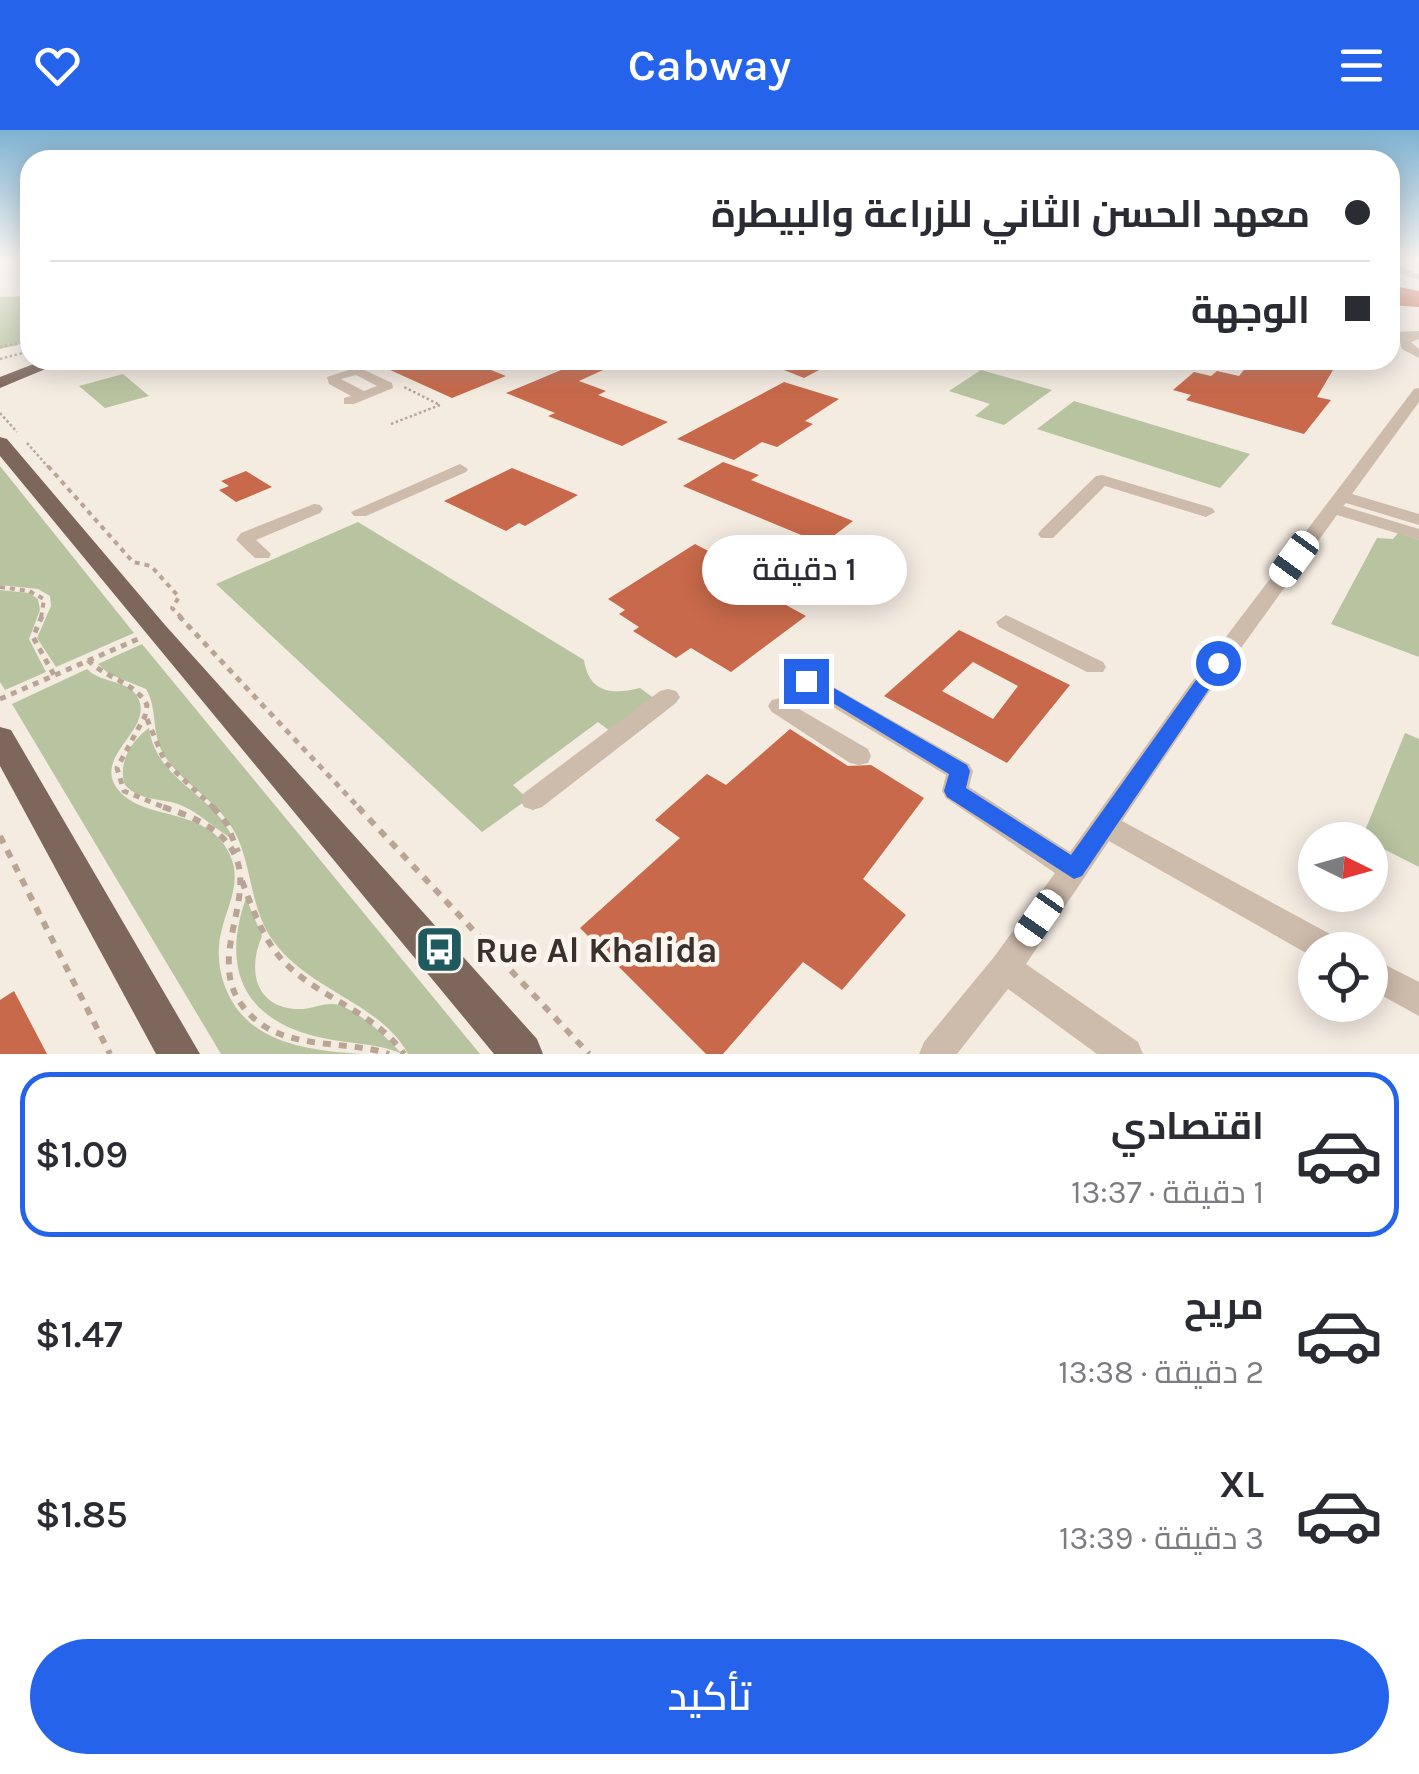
<!DOCTYPE html>
<html lang="ar">
<head>
<meta charset="utf-8">
<style>
	:root { --surface:#fff; --page:#f2f2f3; --text:#2b2b33; --muted:#7c7c81; --line:#e1e1e2; --accent:#2563eb }
	body { margin:0; font-family:Karla,Cairo,sans-serif; background:var(--page); color:var(--text); direction:rtl; height:100vh; display:flex; flex-direction:column; font-size:38px; white-space:nowrap }
	* { box-sizing:border-box; margin:0 }
	p { font-size:32px; color:var(--muted) }
	.icon { flex:none; width:55px; height:55px; fill:none; stroke:currentColor; stroke-width:2; stroke-linecap:round; stroke-linejoin:round }
	.map { position:relative; height:924px; overflow:hidden; direction:ltr }
	.panel { display:flex; flex-direction:column; background:var(--surface); flex:1 }
	.panel>* { flex:none }
	.hud { position:absolute; left:20px; top:20px; width:1380px; height:220px; border-radius:30px; box-shadow:0 5px 25px #0003; direction:rtl; display:grid; align-content:center; height:220px; padding:0 30px; background:var(--surface) }
	.needle { width:65px; rotate:95deg }
	.fabs { position:absolute; left:1298px; top:692px; display:grid; gap:20px }
	.fabs a { display:grid; place-items:center; width:90px; height:90px; border-radius:50%; background:var(--surface); box-shadow:0 5px 25px #0003; font-size:50px }
	.end { position:absolute; width:45px; height:45px; margin:-22px; border:12px solid #2563eb; background:#fff; box-shadow:0 0 0 5px #fff }
	.from { border-radius:50% }
	.bubble { position:absolute; height:70px; border-radius:35px; background:var(--surface); box-shadow:0 5px 25px #0003; font-size:32px; font-weight:600; line-height:70px; text-align:center; direction:rtl }
	.car { position:absolute; width:30px; height:60px; margin:-30px -15px; border-radius:12px; box-shadow:0 0 8px 2px #0007; background:linear-gradient(#fff 24%,#345 0 40%,#fff 0 76%,#345 0 86%,#fff 0) }
	.hud b { display:flex; align-items:center; gap:35px; height:95px; font-size:38px }
	.hud b+b { border-top:2px solid var(--line) }
	.hud i { width:25px; height:25px; background:var(--text) }
	ul { padding:18px 0 0; list-style:none }
	li { display:flex; align-items:center; gap:30px; height:165px; margin:0 20px 15px; padding:0 10px; border:5px solid transparent; border-radius:30px }
	li div { flex:1 }
	li b { display:block; font-size:38px }
	li em { font-style:normal; font-weight:600 }
	li.on { border-color:var(--accent) }
	li>.icon { width:90px; height:90px; stroke-width:1.5 }
	.cta { display:flex; gap:20px; margin-top:auto; padding:20px 30px }
	.cta a { flex:1; height:115px; border-radius:60px; background:var(--accent); color:#fff; font-size:40px; font-weight:600; line-height:115px; text-align:center }
	header { display:flex; justify-content:space-between; align-items:center; height:130px; padding:0 30px; background:var(--accent); color:#fff; font-size:45px; font-weight:600 }
	.map>svg:first-child { display:block }
	.green { fill:#b8c4a0 }
	.building { fill:#c8694b; fill-rule:evenodd }
	.lines { fill:none; stroke-linecap:round; stroke-linejoin:round }
	.path-far3 { stroke:#b9a596; stroke-width:2.5; stroke-dasharray:2.5 2.5; stroke-linecap:butt }
	.path-far2 { stroke:#b9a596; stroke-width:4; stroke-dasharray:5 5; stroke-linecap:butt }
	.path-far1 { stroke:#b9a596; stroke-width:5; stroke-dasharray:6 6; stroke-linecap:butt }
	.path { stroke:#b9a596; stroke-width:6; stroke-dasharray:8 8; stroke-linecap:butt }
	.minor { fill:#cdbbac; fill-rule:evenodd }
	.major { fill:#7d675c; fill-rule:evenodd }
	.route { fill:#2563eb }
	.labels { text-anchor:middle; dominant-baseline:central; stroke-width:9; stroke-linejoin:round; paint-order:stroke }
	.near-poi-label { font-size:35px; font-weight:bold; fill:#3b302b; stroke:#fbf5ee; text-anchor:start }
</style>
</head>
<body>
<header><svg class="icon" aria-label="menu" viewBox="0 0 24 24"><path d="M4 6h16M4 12h16M4 18h16"/></svg>Cabway<svg class="icon" aria-label="heart" viewBox="0 0 24 24"><path d="M12 20l-8-8c-3-5 5-10 8-4 3-6 11-1 8 4z"/></svg></header>
<div class="map">
<svg width="1419" height="924" viewBox="0 0 1419 924">
	<rect width="100%" height="100%" fill="#f4ebe1"/>
	<g class="green">
		<path d="M 30,166 L 30,212 L 0,219 L 0,167 Z"/>
		<path d="M 981,240 L 1052,260 L 1004,295 L 975,286 L 990,274 L 949,261 Z"/>
		<path d="M 123,244 L 149,266 L 105,278 L 79,256 Z"/>
		<path d="M 1074,271 L 1250,324 L 1220,358 L 1037,299 Z"/>
		<path d="M 0,336 L 134,503 L 56,537 L 37,508 L 51,476 L 50,466 L 38,459 L 0,455 Z"/>
		<path d="M 358,392 L 584,530 C 589,563 612,565 640,558 L 655,569 L 610,601 L 598,592 L 513,655 L 528,669 L 482,702 L 216,454 Z"/>
		<path d="M 1398,403 L 1419,410 L 1419,527 L 1331,494 L 1377,408 L 1393,409 Z"/>
		<path d="M 0,460 L 29,463 L 38,469 L 40,480 L 29,509 L 46,542 L 5,560 L 0,552 Z"/>
		<path d="M 142,514 L 480,924 L 408,924 C 382,874 310,861 274,812 C 251,780 253,746 239,711 C 223,672 185,658 164,625 C 151,604 158,579 146,559 L 109,544 L 98,534 Z"/>
		<path d="M 87,539 C 101,554 129,549 138,568 C 155,601 87,628 121,663 C 148,691 209,677 230,725 C 242,751 228,774 222,799 C 217,816 218,835 223,851 C 243,913 304,920 361,924 L 221,924 L 12,574 Z"/>
		<path d="M 149,598 C 156,651 216,665 233,709 C 215,700 200,682 178,674 C 159,668 140,671 125,655 C 117,633 132,610 149,598 Z"/>
		<path d="M 1405,603 L 1419,609 L 1419,737 L 1362,708 Z"/>
		<path d="M 246,768 L 262,806 C 247,840 255,879 300,879 C 313,879 327,871 339,875 C 364,885 382,903 401,923 C 375,913 350,914 323,908 C 246,892 220,842 246,768 Z"/>
	</g>
	<g class="building">
		<path d="M 1390,155 L 1419,161 L 1419,177 L 1390,175 Z"/>
		<path d="M 368,230 L 466,230 L 506,246 L 452,268 Z"/>
		<path d="M 585,230 L 625,230 L 579,251 L 606,261 L 598,265 L 668,292 L 622,316 L 548,286 L 555,283 L 506,263 Z"/>
		<path d="M 759,230 L 838,230 L 804,248 Z"/>
		<path d="M 1252,230 L 1286,230 L 1333,240 L 1317,267 L 1331,270 L 1304,304 L 1186,270 L 1191,265 L 1173,260 L 1194,242 L 1211,246 L 1217,241 L 1239,246 Z"/>
		<path d="M 784,252 L 839,269 L 805,291 L 813,294 L 777,317 L 762,312 L 734,330 L 677,309 Z"/>
		<path d="M 723,332 L 759,345 L 751,350 L 853,391 L 823,414 L 683,356 Z"/>
		<path d="M 512,338 L 578,365 L 525,396 L 519,393 L 506,401 L 444,371 Z"/>
		<path d="M 246,341 L 272,357 L 236,372 L 219,360 L 229,356 L 221,351 Z"/>
		<path d="M 695,414 L 714,424 L 704,430 L 806,486 L 731,542 L 691,518 L 676,528 L 633,501 L 639,497 L 619,484 L 625,480 L 608,469 Z"/>
		<path d="M 959,500 L 1070,555 L 1007,633 L 884,566 ZM 973,532 L 1018,556 L 993,589 L 942,561 Z"/>
		<path d="M 790,599 L 848,636 L 871,635 L 924,668 L 863,749 L 906,785 L 842,860 L 803,832 L 723,924 L 706,924 L 580,798 L 680,708 L 655,690 L 707,644 L 726,655 Z"/>
		<path d="M 14,861 L 47,924 L 0,924 L 0,870 Z"/>
	</g>
	<g class="lines">
		<g class="path-far3">
			<path d="M 0,217 L 30,211"/>
			<path d="M 0,229 L 30,221"/>
			<path d="M 0,283 L 17,302"/>
			<path d="M 391,294 L 440,275 L 404,257"/>
			<path d="M 27,313 L 50,339"/>
		</g>
		<g class="path-far2">
			<path d="M 48,336 L 133,432 L 151,436 L 179,467 L 172,478 L 182,488"/>
			<path d="M 0,457 L 29,461 L 44,469 L 41,488"/>
		</g>
		<g class="path-far1">
			<path d="M 42,486 L 33,507 L 54,545"/>
			<path d="M 179,486 L 361,680"/>
			<path d="M 88,530 C 106,549 134,551 147,575 L 145,586 L 117,638 L 124,661 L 171,680"/>
			<path d="M 0,569 L 138,509"/>
			<path d="M 147,589 L 165,632 L 216,680"/>
		</g>
		<g class="path">
			<path d="M 163,677 C 322,725 172,821 257,891 C 293,920 347,910 389,924"/>
			<path d="M 213,677 L 227,694 L 238,722"/>
			<path d="M 358,677 L 589,924"/>
			<path d="M 0,706 L 110,924"/>
			<path d="M 242,751 C 253,780 264,812 286,834 C 323,870 373,881 404,924"/>
		</g>
		<g class="minor">
			<path d="M 1390,134 L 1419,144 L 1419,150 L 1390,140 Z"/>
			<path d="M 1419,201 L 1419,209 L 1411,212 L 1419,219 L 1419,228 L 1402,219 L 1399,209 L 1390,210 L 1390,202 Z"/>
			<path d="M 358,237 L 392,253 L 393,258 L 354,274 L 344,274 L 344,268 L 351,266 L 329,254 L 327,247 ZM 356,245 L 377,256 L 364,261 L 341,249 Z"/>
			<path d="M 1419,258 L 1419,272 L 1352,364 L 1419,384 L 1419,395 L 1346,373 L 1343,376 L 1419,399 L 1419,410 L 1337,385 L 1207,565 L 1122,691 L 1341,810 L 1345,820 L 1315,820 L 1315,828 L 1109,711 L 1026,834 L 1138,912 L 1143,924 L 1097,924 L 1008,859 L 957,924 L 919,924 L 924,912 L 994,827 L 1055,743 L 946,668 L 942,661 L 946,645 L 798,556 L 795,551 L 798,546 L 814,546 L 969,634 L 973,641 L 969,657 L 1070,722 L 1191,553 L 1414,259 Z"/>
			<path d="M 460,334 L 468,339 L 466,342 L 366,386 L 354,386 L 351,382 Z"/>
			<path d="M 1102,345 L 1212,378 L 1215,382 L 1206,387 L 1105,356 L 1053,408 L 1041,408 L 1038,404 L 1041,400 L 1096,346 Z"/>
			<path d="M 314,374 L 320,375 L 323,379 L 320,383 L 256,410 L 271,424 L 269,428 L 255,428 L 236,410 L 241,403 Z"/>
			<path d="M 1006,485 L 1103,532 L 1106,537 L 1103,542 L 1087,542 L 999,497 L 996,492 Z"/>
			<path d="M 668,559 L 676,561 L 680,567 L 676,573 L 542,677 L 533,680 L 524,677 L 520,670 L 524,663 L 660,561 Z"/>
			<path d="M 780,568 L 868,619 L 871,626 L 868,633 L 859,635 L 850,633 L 772,582 L 768,576 L 772,570 Z"/>
			<path d="M 1370,827 L 1419,852 L 1419,886 L 1370,859 Z"/>
		</g>
		<g class="major">
			<path d="M 44,230 L 67,230 L 0,258 L 0,247 Z"/>
			<path d="M 0,307 L 7,309 L 165,495 L 537,909 L 543,924 L 494,924 L 0,326 Z"/>
			<path d="M 0,597 L 11,600 L 200,924 L 156,924 L 0,636 Z"/>
		</g>
	</g>
	<linearGradient id="sky" x2="0" y2="1"><stop stop-color="#7eb2d2"/><stop offset="0.5" stop-color="#faf6f2"/><stop offset="1" stop-color="#faf6f2" stop-opacity="0"/></linearGradient>
	<rect width="1419" height="259" fill="url(#sky)"/>
	<path class="route" d="M 1218,527 L 1227,533 L 1224,537 L 1082,746 L 1074,749 L 947,667 L 944,661 L 949,644 L 797,551 L 800,546 L 813,546 L 967,635 L 970,641 L 966,658 L 1071,725 L 1211,529 Z"/>
	<defs>
		<symbol id="bus-square" viewBox="-11 -11 22 22"><rect x="-9" y="-9" width="18" height="18" rx="4" fill="#1f5a5e" stroke="#fbf5ee"/><path d="M-5-6H5V4H4V6H2V4H-2V6H-4V4H-5ZM-3.5-4V0h7V-4ZM-3.5 1.2v1.5H-2V1.2ZM2 1.2v1.5H3.5V1.2Z" fill="#fff"/></symbol>
	</defs>
	<g fill-rule="evenodd">
		<use href="#bus-square" x="412" y="792" width="55" height="55"/>
	</g>
	<g class="labels">
		<g class="near-poi-label">
			<text x="475" y="820">Rue Al Khalida</text>
		</g>
	</g>
</svg>
<div class="fabs">
<a><svg class="needle" viewBox="-14 -14 28 28"><path d="M0-13l5 13h-10z" fill="#e53935"/><path d="M0 13l5-13h-10z" fill="#7c7c81"/></svg></a>
<a><svg class="icon" aria-label="locate" viewBox="0 0 24 24"><circle cx="12" cy="12" r="6"/><path d="M12 2v4M12 18v4M2 12h4M18 12h4"/></svg></a>
</div>
<i class="end from" style="left:1218px;top:533px"></i>
<i class="end" style="left:806px;top:551px"></i>
<div class="bubble" style="left:702px;top:405px;width:205px">1 دقيقة</div>
<i class="car" style="left:1294px;top:429px;rotate:216deg"></i>
<i class="car" style="left:1039px;top:788px;rotate:215deg"></i>
<div class="hud">
<b><i class="from"></i>معهد الحسن الثاني للزراعة والبيطرة</b>
<b><i></i>الوجهة</b>
</div>
</div>
<section class="panel">
<ul>
<li class="on"><svg class="icon" aria-label="car" viewBox="0 0 24 24"><path d="M5 17H2v-5l4-1 3-4h7l3 4 3 1v5h-3M9 17h6M6 11h13"/><circle cx="7" cy="17" r="2"/><circle cx="17" cy="17" r="2"/></svg><div><b>اقتصادي</b><p>1 دقيقة · 13:37</p></div><em>$1.09</em></li>
<li><svg class="icon" aria-label="car" viewBox="0 0 24 24"><path d="M5 17H2v-5l4-1 3-4h7l3 4 3 1v5h-3M9 17h6M6 11h13"/><circle cx="7" cy="17" r="2"/><circle cx="17" cy="17" r="2"/></svg><div><b>مريح</b><p>2 دقيقة · 13:38</p></div><em>$1.47</em></li>
<li><svg class="icon" aria-label="car" viewBox="0 0 24 24"><path d="M5 17H2v-5l4-1 3-4h7l3 4 3 1v5h-3M9 17h6M6 11h13"/><circle cx="7" cy="17" r="2"/><circle cx="17" cy="17" r="2"/></svg><div><b>XL</b><p>3 دقيقة · 13:39</p></div><em>$1.85</em></li>
</ul>
<div class="cta"><a>تأكيد</a></div>
</section>
</body>
</html>
